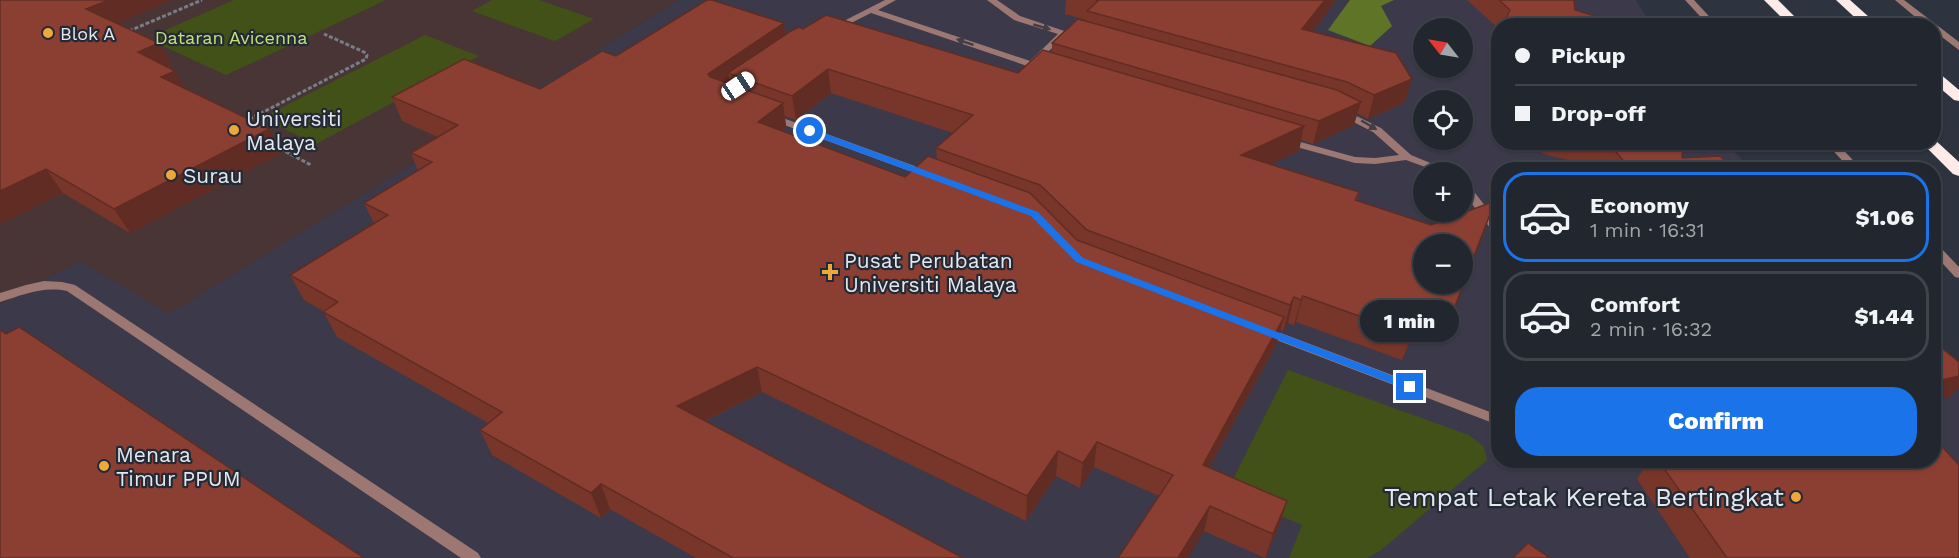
<!DOCTYPE html>
<html lang="en">
<head>
<meta charset="utf-8">
<style>
	:root { --surface:#22272f; --page:#2e333b; --text:#f1f3f6; --muted:#a2a5aa; --line:#3f444b; --accent:#1a73e8 }
	body { margin:0; font-family:"Work Sans",sans-serif; background:var(--page); color:var(--text); height:100vh; display:flex; flex-direction:column; font-size:22px; white-space:nowrap }
	* { box-sizing:border-box; margin:0 }
	p { font-size:20px; color:var(--muted) }
	.icon { flex:none; width:33px; height:33px; fill:none; stroke:currentColor; stroke-width:2; stroke-linecap:round; stroke-linejoin:round }
	.map { position:relative; flex:1; overflow:hidden }
	.details { position:absolute; left:1491px; top:162px; width:450px; height:306px; display:flex; flex-direction:column; background:var(--surface); border-radius:24px; box-shadow:0 2px 4px #0004,0 0 0 2px var(--line) }
	.details>* { flex:none }
	.hud { position:absolute; left:1491px; top:18px; width:450px; height:132px; border-radius:24px; box-shadow:0 2px 4px #0004,0 0 0 2px var(--line); display:grid; align-content:center; height:132px; padding:0 24px; background:var(--surface) }
	.needle { width:39px; rotate:301deg }
	.fabs { position:absolute; left:1413px; top:18px; display:grid; gap:12px }
	.fabs a { display:grid; place-items:center; width:60px; height:60px; border-radius:50%; background:var(--surface); box-shadow:0 2px 4px #0004,0 0 0 2px var(--line); font-size:30px }
	.end { position:absolute; width:27px; height:27px; margin:-14px; border:8px solid #1a73e8; background:#fff; box-shadow:0 0 0 3px #fff }
	.from { border-radius:50% }
	.bubble { position:absolute; height:42px; border-radius:21px; background:var(--surface); box-shadow:0 2px 4px #0004,0 0 0 2px var(--line); font-size:20px; font-weight:800; line-height:42px; text-align:center }
	.car { position:absolute; width:18px; height:36px; margin:-18px -9px; border-radius:8px; box-shadow:0 0 4px 2px #0007; background:linear-gradient(#fff 24%,#345 0 40%,#fff 0 76%,#345 0 86%,#fff 0) }
	.hud b { display:flex; align-items:center; gap:21px; height:57px; font-size:22px }
	.hud b+b { border-top:2px solid var(--line) }
	.hud i { width:15px; height:15px; background:var(--text) }
	ul { padding:10px 0 0; list-style:none }
	li { display:flex; align-items:center; gap:18px; height:90px; margin:0 12px 9px; padding:0 12px; border:3px solid var(--line); border-radius:24px }
	li div { flex:1 }
	li b { display:block; font-size:22px }
	li em { font-style:normal; font-weight:800 }
	li.on { border-color:var(--accent) }
	li>.icon { width:54px; height:54px; stroke-width:1.5 }
	.cta { display:flex; gap:12px; margin-top:auto; padding:12px 24px }
	.cta a { flex:1; height:69px; border-radius:24px; background:var(--accent); color:#fff; font-size:24px; font-weight:800; line-height:69px; text-align:center }
	.map>svg:first-child { display:block }
	.education { fill:#4a3536 }
	.medical { fill:#3c394a; fill-rule:evenodd }
	.green { fill:#425117 }
	.forest { fill:#5f7427 }
	.lines { fill:none; stroke-linecap:round; stroke-linejoin:round }
	.path { stroke:#787e88; stroke-width:3; stroke-dasharray:4 2; stroke-linecap:butt }
	.lane { fill:#9d7873; fill-rule:evenodd }
	.highway { fill:#feebe8; fill-rule:evenodd }
	.wall { fill:#78362b; fill-rule:evenodd }
	.shaded-wall { fill:#612c23 }
	.building { fill:#8b3f32; stroke:#612c23; stroke-width:1.5; fill-rule:evenodd }
	.oneway { fill:#423e44 }
	.route { fill:#1a73e8 }
	.poi-dot { fill:#eda83b; stroke:#242a35; stroke-width:2 }
	.labels { text-anchor:middle; dominant-baseline:central; stroke-width:4.5; stroke-linejoin:round; paint-order:stroke }
	.far-poi-label { font-size:18px; fill:#e3e7ee; stroke:#242a35; text-anchor:start }
	.far-park-label { font-size:18px; fill:#c2e279; stroke:#242a35 }
	.poi-label { font-size:21px; fill:#e3e7ee; stroke:#242a35; text-anchor:start }
	.near-poi-label { font-size:26px; fill:#e3e7ee; stroke:#242a35; text-anchor:end }
</style>
</head>
<body>
<div class="map">
<svg width="1959" height="558" viewBox="0 0 1959 558">
	<rect width="100%" height="100%" fill="#2d343f"/>
	<path class="education" d="M 0,0 L 679,0 L 168,315 L 80,261 L 0,304 Z"/>
	<path class="medical" d="M 679,0 L 1636,0 L 1651,25 L 1498,26 L 1498,142 L 1725,143 L 1752,169 L 1498,170 L 1498,460 L 1934,460 L 1934,351 L 1959,378 L 1959,558 L 0,558 L 0,304 L 80,261 L 169,314 ZM 1424,28 L 1462,28 L 1462,68 L 1424,68 ZM 1424,100 L 1462,100 L 1462,140 L 1424,140 ZM 1424,172 L 1462,172 L 1462,212 L 1424,212 ZM 1424,244 L 1462,244 L 1462,284 L 1424,284 Z"/>
	<g class="green">
		<path d="M 234,0 L 386,0 L 226,75 L 152,41 L 161,32 Z"/>
		<path d="M 492,0 L 539,0 L 594,19 L 555,41 L 472,11 Z"/>
		<path d="M 425,35 L 479,56 L 316,144 L 261,118 Z"/>
		<path d="M 1288,370 L 1469,435 L 1484,447 L 1487,460 L 1380,551 L 1367,558 L 1289,558 L 1302,525 L 1226,493 Z"/>
	</g>
	<path class="forest" d="M 1350,0 L 1394,0 L 1381,6 L 1392,26 L 1370,46 L 1328,30 Z"/>
	<g class="lines">
		<g class="path">
			<path d="M 129,31 L 202,0"/>
			<path d="M 244,122 L 366,59 L 367,55 L 364,52 L 324,34"/>
			<path d="M 275,146 L 311,165"/>
		</g>
		<g class="lane">
			<path d="M 885,0 L 896,0 L 878,10 L 1030,61 L 1058,34 L 1014,20 L 987,0 L 997,0 L 1020,16 L 1082,37 L 1077,40 L 1066,36 L 1035,63 L 1045,66 L 1045,70 L 1042,71 L 871,13 L 837,30 L 831,30 L 830,28 Z"/>
			<path d="M 1685,0 L 1694,0 L 1718,26 L 1709,26 Z"/>
			<path d="M 1895,0 L 1904,0 L 1959,42 L 1959,50 L 1934,31 L 1934,26 L 1926,26 Z"/>
			<path d="M 1342,109 L 1381,128 L 1411,155 L 1452,172 L 1439,172 L 1406,160 L 1375,164 L 1355,163 L 1282,143 L 1281,141 L 1286,138 L 1355,157 L 1375,158 L 1399,155 L 1373,132 L 1338,114 L 1338,110 Z"/>
			<path d="M 772,114 L 931,172 L 932,174 L 927,177 L 923,176 L 768,119 L 768,115 Z"/>
			<path d="M 1825,142 L 1836,142 L 1862,170 L 1851,170 Z"/>
			<path d="M 1462,180 L 1466,181 L 1498,223 L 1498,233 L 1494,233 L 1462,191 Z"/>
			<path d="M 1934,244 L 1938,245 L 1959,267 L 1959,278 L 1955,277 L 1934,254 Z"/>
			<path d="M 44,281 L 62,282 L 75,285 L 478,553 L 481,558 L 461,558 L 67,291 C 42,286 23,295 0,302 L 0,293 L 26,285 Z"/>
			<path d="M 1265,327 L 1498,415 L 1498,425 L 1261,334 L 1259,331 L 1261,328 Z"/>
		</g>
		<g class="highway">
			<path d="M 1764,0 L 1778,0 L 1804,26 L 1790,26 Z"/>
			<path d="M 1836,0 L 1850,0 L 1879,26 L 1864,26 Z"/>
			<path d="M 1934,72 L 1939,73 L 1959,90 L 1959,101 L 1954,100 L 1934,83 Z"/>
			<path d="M 1934,139 L 1959,162 L 1959,176 L 1953,174 L 1921,142 L 1934,142 Z"/>
		</g>
	</g>
	<g class="wall">
		<path d="M 0,0 L 117,24 L 172,65 L 168,67 L 185,89 L 281,153 L 130,233 L 63,193 L 0,224 Z"/>
		<path d="M 1066,0 L 1336,0 L 1312,32 L 1405,102 L 1368,119 L 1357,113 L 1354,125 L 1313,144 L 1301,140 L 1299,151 L 1270,164 L 1359,192 L 1357,201 L 1454,309 L 1444,335 L 1417,326 L 1402,360 L 1296,322 L 1294,325 L 1288,323 L 1283,331 L 1280,330 L 1277,343 L 1209,468 L 1287,501 L 1279,526 L 1265,558 L 1204,531 L 1159,496 L 1094,467 L 1080,488 L 1056,476 L 1026,521 L 762,392 L 705,421 L 963,558 L 696,558 L 610,509 L 601,518 L 492,455 L 480,430 L 488,423 L 337,337 L 323,311 L 304,300 L 290,275 L 374,223 L 364,203 L 418,171 L 411,153 L 438,137 L 402,121 L 392,97 L 540,89 L 616,56 L 786,34 L 1018,73 L 1052,52 L 1052,43 L 1086,22 L 1086,20 L 1065,14 ZM 831,93 L 953,133 L 936,148 L 937,159 L 905,177 L 782,131 L 786,127 L 785,116 L 796,120 Z"/>
		<path d="M 1467,0 L 1574,0 L 1575,10 L 1627,25 L 1498,26 L 1498,28 Z"/>
		<path d="M 1498,38 L 1498,68 L 1497,66 L 1493,54 Z"/>
		<path d="M 1524,142 L 1683,142 L 1682,158 L 1734,170 L 1599,170 L 1593,163 L 1569,160 L 1547,155 L 1527,145 Z"/>
		<path d="M 1649,460 L 1934,460 L 1959,558 L 1690,558 L 1637,479 Z"/>
	</g>
	<g class="shaded-wall">
		<path d="M 109,0 L 173,0 L 99,31 L 86,9 Z"/>
		<path d="M 1325,0 L 1336,0 L 1297,52 L 1302,29 Z"/>
		<path d="M 784,23 L 787,45 L 728,73 L 730,86 L 713,97 L 708,74 Z"/>
		<path d="M 159,43 L 172,65 L 151,75 L 138,52 Z"/>
		<path d="M 828,69 L 831,93 L 796,120 L 792,96 Z"/>
		<path d="M 175,71 L 188,94 L 161,77 Z"/>
		<path d="M 1412,79 L 1405,102 L 1368,119 L 1374,95 Z"/>
		<path d="M 1361,102 L 1354,125 L 1313,144 L 1319,121 Z"/>
		<path d="M 783,103 L 786,127 L 762,146 L 758,122 Z"/>
		<path d="M 1304,126 L 1299,151 L 1236,180 L 1241,155 Z"/>
		<path d="M 269,129 L 281,153 L 130,233 L 114,209 Z"/>
		<path d="M 46,169 L 63,193 L 0,224 L 0,191 Z"/>
		<path d="M 1303,296 L 1296,322 L 1294,325 L 1301,300 Z"/>
		<path d="M 1294,297 L 1288,323 L 1283,331 L 1290,305 Z"/>
		<path d="M 1427,300 L 1417,326 L 1402,360 L 1412,335 Z"/>
		<path d="M 1284,317 L 1277,343 L 1197,490 L 1203,465 Z"/>
		<path d="M 757,367 L 762,392 L 684,431 L 677,406 Z"/>
		<path d="M 1959,376 L 1959,387 L 1950,397 L 1934,401 L 1934,382 Z"/>
		<path d="M 1097,442 L 1094,467 L 1080,488 L 1083,463 Z"/>
		<path d="M 1058,451 L 1056,476 L 1026,521 L 1027,496 Z"/>
		<path d="M 601,484 L 610,509 L 601,518 L 591,493 Z"/>
		<path d="M 1287,501 L 1279,526 L 1265,558 L 1273,534 Z"/>
		<path d="M 1210,506 L 1204,531 L 1188,558 L 1178,558 Z"/>
	</g>
	<g class="building">
		<path d="M 0,0 L 109,0 L 86,9 L 159,43 L 138,52 L 175,71 L 161,77 L 269,129 L 114,209 L 46,169 L 0,191 Z"/>
		<path d="M 707,0 L 712,0 L 784,23 L 708,74 L 710,77 L 783,103 L 758,122 L 905,177 L 928,156 L 1030,193 L 1077,240 L 1284,317 L 1203,465 L 1287,501 L 1273,534 L 1210,506 L 1178,558 L 1118,558 L 1173,475 L 1097,442 L 1083,463 L 1058,451 L 1027,496 L 757,367 L 677,406 L 963,558 L 733,558 L 601,484 L 591,493 L 480,430 L 502,412 L 323,312 L 338,302 L 290,275 L 388,215 L 364,203 L 432,162 L 411,153 L 458,125 L 392,97 L 464,59 L 540,89 L 602,51 L 616,56 Z"/>
		<path d="M 1096,0 L 1325,0 L 1302,29 L 1396,53 L 1412,79 L 1374,95 L 1347,82 L 1087,11 L 1098,1 Z"/>
		<path d="M 1499,0 L 1574,0 L 1575,10 L 1627,26 L 1503,26 L 1510,10 Z"/>
		<path d="M 826,15 L 1018,73 L 1043,50 L 1304,126 L 1241,155 L 1359,192 L 1355,200 L 1431,225 L 1495,201 L 1454,309 L 1427,300 L 1412,335 L 1303,296 L 1301,300 L 1294,297 L 1290,305 L 1087,230 L 1040,185 L 936,148 L 973,115 L 828,69 L 792,96 L 728,73 L 791,31 L 799,27 L 803,29 ZM 1424,244 L 1462,244 L 1462,284 L 1424,284 Z"/>
		<path d="M 1078,19 L 1337,90 L 1361,102 L 1319,121 L 1052,43 Z"/>
		<path d="M 1608,142 L 1683,142 L 1682,158 L 1720,156 L 1734,170 L 1631,170 Z"/>
		<path d="M 19,327 L 364,558 L 0,558 L 0,330 L 6,334 Z"/>
		<path d="M 1934,342 L 1959,362 L 1959,376 L 1934,382 Z"/>
		<path d="M 1934,438 L 1959,465 L 1959,558 L 1727,558 L 1658,460 L 1934,460 Z"/>
		<path d="M 1528,543 L 1550,558 L 1513,558 Z"/>
	</g>
	<defs><path id="oneway-solid" d="M-6-.8H1V-3.2L6.5 0L1 3.2V.8H-6Z" transform="scale(1.5)"/></defs>
	<g class="oneway">
		<use href="#oneway-solid" transform="translate(1042 27) rotate(16)"/>
		<use href="#oneway-solid" transform="translate(965 42) rotate(-161)"/>
		<use href="#oneway-solid" transform="translate(1369 125) rotate(30)"/>
	</g>
	<path class="route" d="M 807,129 L 813,129 L 1038,212 L 1083,258 L 1414,384 L 1416,387 L 1414,389 L 1406,389 L 1076,262 L 1031,216 L 807,133 Z"/>
	<g class="poi-dot">
		<circle cx="48" cy="33" r="6"/>
		<circle cx="234" cy="130" r="6"/>
		<circle cx="171" cy="175" r="6"/>
		<path d="M827 263h6v6h6v6h-6v6h-6v-6h-6v-6h6z"/>
		<circle cx="104" cy="466" r="6"/>
		<circle cx="1796" cy="497" r="6"/>
	</g>
	<g class="labels">
		<g class="far-poi-label">
			<text x="60" y="33">Blok A</text>
		</g>
		<g class="far-park-label">
			<text x="231" y="37">Dataran Avicenna</text>
		</g>
		<g class="poi-label">
			<text x="246" y="118">Universiti<tspan x="246" dy="24">Malaya</tspan></text>
			<text x="183" y="175">Surau</text>
			<text x="844" y="260">Pusat Perubatan<tspan x="844" dy="24">Universiti Malaya</tspan></text>
			<text x="116" y="454">Menara<tspan x="116" dy="24">Timur PPUM</tspan></text>
		</g>
		<g class="near-poi-label">
			<text x="1784" y="497">Tempat Letak Kereta Bertingkat</text>
		</g>
	</g>
</svg>
<div class="fabs">
<a><svg class="needle" viewBox="-14 -14 28 28"><path d="M0-13l5 13h-10z" fill="#e53935"/><path d="M0 13l5-13h-10z" fill="#a2a5aa"/></svg></a>
<a><svg class="icon" aria-label="locate" viewBox="0 0 24 24"><circle cx="12" cy="12" r="6"/><path d="M12 2v4M12 18v4M2 12h4M18 12h4"/></svg></a>
<a>+</a>
<a>−</a>
</div>
<i class="end from" style="left:810px;top:131px"></i>
<i class="end" style="left:1410px;top:387px"></i>
<div class="bubble" style="left:1360px;top:300px;width:99px">1 min</div>
<i class="car" style="left:738px;top:86px;rotate:56deg"></i>
<div class="hud">
<b><i class="from"></i>Pickup</b>
<b><i></i>Drop-off</b>
</div>
<section class="details">
<ul>
<li class="on"><svg class="icon" aria-label="car" viewBox="0 0 24 24"><path d="M5 17H2v-5l4-1 3-4h7l3 4 3 1v5h-3M9 17h6M6 11h13"/><circle cx="7" cy="17" r="2"/><circle cx="17" cy="17" r="2"/></svg><div><b>Economy</b><p>1 min · 16:31</p></div><em>$1.06</em></li>
<li><svg class="icon" aria-label="car" viewBox="0 0 24 24"><path d="M5 17H2v-5l4-1 3-4h7l3 4 3 1v5h-3M9 17h6M6 11h13"/><circle cx="7" cy="17" r="2"/><circle cx="17" cy="17" r="2"/></svg><div><b>Comfort</b><p>2 min · 16:32</p></div><em>$1.44</em></li>
</ul>
<div class="cta"><a>Confirm</a></div>
</section>
</div>
</body>
</html>
